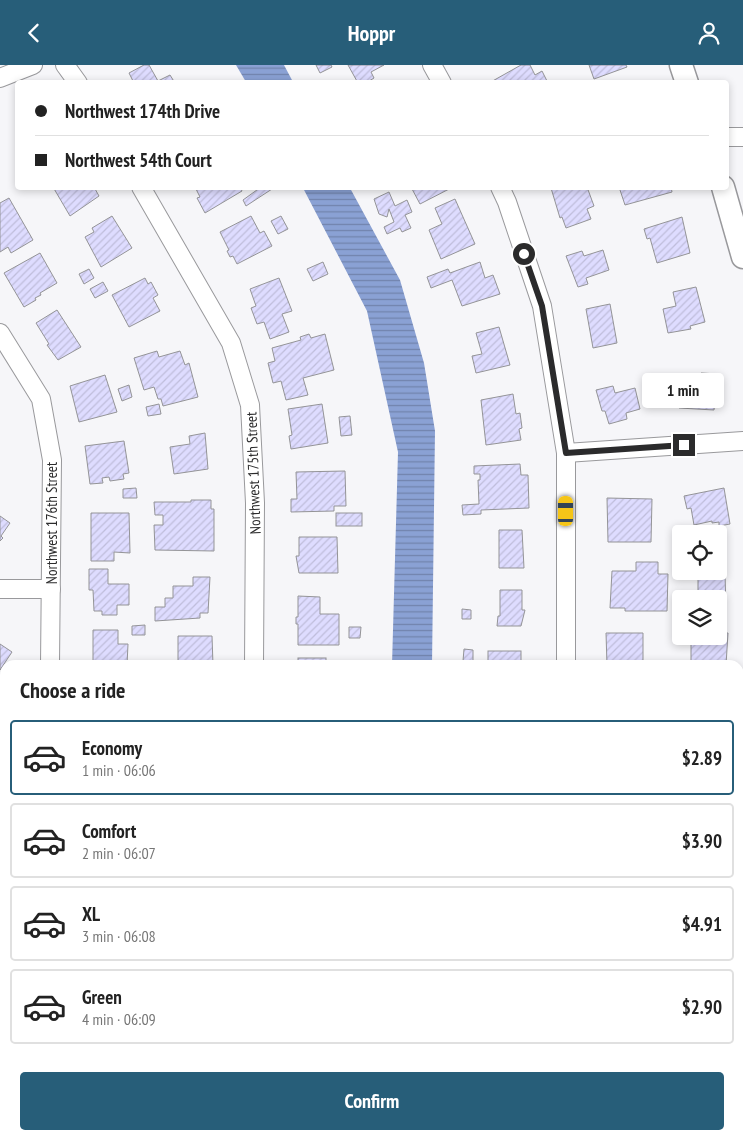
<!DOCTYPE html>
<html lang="en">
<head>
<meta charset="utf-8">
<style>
	:root { --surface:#fff; --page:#f6f6f6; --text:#222; --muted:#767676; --line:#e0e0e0; --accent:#275e79 }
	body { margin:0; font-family:"PT Sans Narrow",sans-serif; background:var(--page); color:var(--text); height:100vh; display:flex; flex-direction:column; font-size:19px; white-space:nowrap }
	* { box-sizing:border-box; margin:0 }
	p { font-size:16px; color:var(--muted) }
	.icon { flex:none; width:28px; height:28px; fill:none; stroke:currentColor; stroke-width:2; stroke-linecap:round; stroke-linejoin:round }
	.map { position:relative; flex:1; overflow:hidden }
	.side { position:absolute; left:0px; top:595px; width:744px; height:480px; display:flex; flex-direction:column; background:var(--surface); border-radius:15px 15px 0 0; box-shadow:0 2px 8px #0003 }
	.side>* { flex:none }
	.top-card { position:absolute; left:15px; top:15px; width:714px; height:110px; border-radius:5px; box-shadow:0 2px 8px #0003; display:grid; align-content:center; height:110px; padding:0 20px; background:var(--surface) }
	.controls { position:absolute; left:672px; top:460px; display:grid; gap:10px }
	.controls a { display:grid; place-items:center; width:55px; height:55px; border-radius:5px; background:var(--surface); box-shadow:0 2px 8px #0003; font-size:25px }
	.end { position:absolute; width:22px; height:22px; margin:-11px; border:6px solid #2b2b2c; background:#fff; box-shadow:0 0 0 2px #fff }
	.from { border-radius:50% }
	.bubble { position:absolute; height:35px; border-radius:5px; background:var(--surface); box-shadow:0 2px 8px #0003; font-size:16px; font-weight:800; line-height:35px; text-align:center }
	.car { position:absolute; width:15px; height:30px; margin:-15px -8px; border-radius:6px; box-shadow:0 0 4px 1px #0007; background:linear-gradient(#f5c518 24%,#345 0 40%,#f5c518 0 76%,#345 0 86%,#f5c518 0) }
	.top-card b { display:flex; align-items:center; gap:18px; height:48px; font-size:19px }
	.top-card b+b { border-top:1px solid var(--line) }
	.top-card i { width:12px; height:12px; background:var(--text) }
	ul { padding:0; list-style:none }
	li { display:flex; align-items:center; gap:15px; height:75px; margin:0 10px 8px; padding:0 10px; border:2px solid var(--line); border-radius:5px }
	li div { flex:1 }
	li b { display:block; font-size:19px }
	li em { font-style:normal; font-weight:800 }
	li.selected { border-color:var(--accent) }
	li>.icon { width:45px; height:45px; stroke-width:1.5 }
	h2 { padding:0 20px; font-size:22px; line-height:60px }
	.action { display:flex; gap:10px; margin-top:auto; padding:10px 20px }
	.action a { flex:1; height:58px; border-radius:5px; background:var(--accent); color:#fff; font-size:20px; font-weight:800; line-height:58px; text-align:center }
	header { display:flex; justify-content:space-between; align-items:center; height:65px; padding:0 20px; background:var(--accent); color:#fff; font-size:22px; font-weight:800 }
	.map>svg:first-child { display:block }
	.water { fill:url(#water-rules) }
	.building { fill:url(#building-hatch); stroke:#949497 }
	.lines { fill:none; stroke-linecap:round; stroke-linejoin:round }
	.minor-casing { stroke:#99999c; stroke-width:20 }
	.tertiary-casing { stroke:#99999c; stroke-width:25 }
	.minor { stroke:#fff; stroke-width:18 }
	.tertiary { stroke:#fff; stroke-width:22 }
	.route { stroke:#2b2b2c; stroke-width:6 }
	.labels { text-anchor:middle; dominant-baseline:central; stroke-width:4; stroke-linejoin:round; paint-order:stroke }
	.street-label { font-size:15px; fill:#2b2b2c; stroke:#fff }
</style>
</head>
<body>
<header><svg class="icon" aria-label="back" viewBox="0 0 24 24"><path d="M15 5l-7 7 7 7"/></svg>Hoppr<svg class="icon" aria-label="person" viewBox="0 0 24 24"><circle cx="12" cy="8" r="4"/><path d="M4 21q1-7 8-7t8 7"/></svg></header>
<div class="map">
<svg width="743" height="1075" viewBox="0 0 743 1075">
	<defs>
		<pattern id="water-rules" width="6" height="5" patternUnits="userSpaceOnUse" patternTransform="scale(1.25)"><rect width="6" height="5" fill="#8aa1d4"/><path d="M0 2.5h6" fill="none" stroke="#7183ac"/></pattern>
		<pattern id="building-hatch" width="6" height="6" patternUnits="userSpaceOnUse" patternTransform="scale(1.25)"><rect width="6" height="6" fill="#dedcff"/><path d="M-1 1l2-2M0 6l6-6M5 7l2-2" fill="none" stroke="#bfbddb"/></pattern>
	</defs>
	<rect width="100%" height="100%" fill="#f6f6f9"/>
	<g class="water">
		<path d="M 236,0 L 284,0 L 293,17 L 246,17 Z"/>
		<path d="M 303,123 L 350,123 L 400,215 L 424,298 L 435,366 L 432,600 L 392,600 L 398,387 L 367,246 Z"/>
		<path d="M 381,1070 L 429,1070 L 429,1075 L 382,1075 Z"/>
	</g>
	<g class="building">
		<path d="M 144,0 L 149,0 L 158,16 L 170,10 L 175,18 L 134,18 L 129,8 Z"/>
		<path d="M 316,0 L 331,0 L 332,2 L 320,8 Z"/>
		<path d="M 348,0 L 384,0 L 371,7 L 374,13 L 366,18 L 358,18 Z"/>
		<path d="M 521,0 L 530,0 L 535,10 L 542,6 L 548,18 L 489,18 Z"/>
		<path d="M 589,0 L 626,0 L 627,2 L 594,14 Z"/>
		<path d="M 53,122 L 94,122 L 99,131 L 70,151 Z"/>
		<path d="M 195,122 L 240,122 L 242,126 L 205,148 L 197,133 L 200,132 Z"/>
		<path d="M 261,122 L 272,124 L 246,141 L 243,135 Z"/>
		<path d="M 411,122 L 453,122 L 420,139 Z"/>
		<path d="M 587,122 L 594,141 L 587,144 L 591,154 L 566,163 L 562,152 L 560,153 L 551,123 Z"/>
		<path d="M 619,122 L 671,122 L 672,127 L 625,140 Z"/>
		<path d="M 389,127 L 395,141 L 407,135 L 412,147 L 405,150 L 411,163 L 402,167 L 400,163 L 387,169 L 384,162 L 394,157 L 389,144 L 387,152 L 379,149 L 374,134 Z"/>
		<path d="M 9,133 L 33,175 L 11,188 L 8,182 L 0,187 L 0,138 Z"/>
		<path d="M 455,134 L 475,179 L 441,194 L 429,165 L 442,159 L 435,143 Z"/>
		<path d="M 112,151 L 132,183 L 101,202 L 85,172 L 94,167 L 92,163 Z"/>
		<path d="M 251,151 L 260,168 L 264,166 L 272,181 L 237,199 L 233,191 L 230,192 L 227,186 L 229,185 L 220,167 Z"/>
		<path d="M 281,151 L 288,164 L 278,169 L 271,156 Z"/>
		<path d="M 682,152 L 690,188 L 657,198 L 650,173 L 647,174 L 644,164 Z"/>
		<path d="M 603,185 L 609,205 L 586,213 L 588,219 L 578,222 L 566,191 L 582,186 L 584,191 Z"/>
		<path d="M 40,188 L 57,218 L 40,228 L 41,230 L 35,233 L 36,235 L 24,242 L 4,208 Z"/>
		<path d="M 323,197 L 328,209 L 313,216 L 307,204 Z"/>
		<path d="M 480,197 L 485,213 L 493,210 L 500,229 L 462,241 L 452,215 L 431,223 L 427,212 L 448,204 L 450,208 Z"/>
		<path d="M 89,204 L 94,213 L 84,219 L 79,209 Z"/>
		<path d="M 145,213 L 148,219 L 151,217 L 158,230 L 153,233 L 160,246 L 129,262 L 112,230 Z"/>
		<path d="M 279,213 L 292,246 L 282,249 L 289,267 L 270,274 L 264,257 L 257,259 L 251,243 L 256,241 L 250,224 Z"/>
		<path d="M 103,217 L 108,226 L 95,233 L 90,224 Z"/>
		<path d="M 696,222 L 705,257 L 690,261 L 691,264 L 668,268 L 663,244 L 676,241 L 673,227 Z"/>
		<path d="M 610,239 L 617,278 L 593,283 L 586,244 Z"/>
		<path d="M 57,245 L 81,282 L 58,295 L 47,280 L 49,279 L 36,258 Z"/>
		<path d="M 499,262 L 510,300 L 476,308 L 472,291 L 482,289 L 476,268 Z"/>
		<path d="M 309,269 L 311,273 L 325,269 L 334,305 L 303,313 L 308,330 L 286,335 L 281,316 L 273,318 L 268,298 L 275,296 L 272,283 L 301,275 L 300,272 Z"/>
		<path d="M 157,286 L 159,292 L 180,286 L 185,300 L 189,298 L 198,332 L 163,341 L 161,334 L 158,334 L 154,322 L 144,325 L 134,293 Z"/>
		<path d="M 701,308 L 718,309 L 714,345 L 679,343 L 681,315 L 701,316 Z"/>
		<path d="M 105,310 L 117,347 L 79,357 L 70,321 Z"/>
		<path d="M 129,320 L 132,332 L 122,336 L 118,324 Z"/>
		<path d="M 613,321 L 615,328 L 635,323 L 640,344 L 626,348 L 627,354 L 609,359 L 605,346 L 602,346 L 596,325 Z"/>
		<path d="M 513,329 L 516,349 L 520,348 L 522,363 L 519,364 L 521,375 L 486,380 L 481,335 Z"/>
		<path d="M 159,339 L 161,349 L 148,351 L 146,342 Z"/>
		<path d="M 322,339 L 328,378 L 291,384 L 289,371 L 292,370 L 288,344 Z"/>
		<path d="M 350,351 L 352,370 L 341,371 L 339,352 Z"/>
		<path d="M 205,368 L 208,404 L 174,409 L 170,382 L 190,379 L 189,371 Z"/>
		<path d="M 124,376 L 129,408 L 123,409 L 124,414 L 110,416 L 109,412 L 102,413 L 103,418 L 90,419 L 85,381 Z"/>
		<path d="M 520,399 L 521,410 L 528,410 L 529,443 L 481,445 L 481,449 L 463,450 L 462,440 L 479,439 L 478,415 L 480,415 L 480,409 L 474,409 L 474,401 Z"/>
		<path d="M 345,406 L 346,441 L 334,441 L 334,446 L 291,447 L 291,434 L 297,434 L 296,407 Z"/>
		<path d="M 136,423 L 137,433 L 123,433 L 123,424 Z"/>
		<path d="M 724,423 L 730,459 L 719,461 L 719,457 L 712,458 L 712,456 L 694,460 L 691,443 L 687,444 L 684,431 Z"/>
		<path d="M 607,433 L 652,434 L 651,477 L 608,477 Z"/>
		<path d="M 191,435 L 211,435 L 211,444 L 214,444 L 214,486 L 155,485 L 154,460 L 163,460 L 163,450 L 155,450 L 154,437 L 191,437 Z"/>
		<path d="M 91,448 L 129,448 L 130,488 L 114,487 L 114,496 L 91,496 Z"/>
		<rect x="336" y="448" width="26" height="13"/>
		<path d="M 0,451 L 10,458 L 1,471 L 3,473 L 0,476 Z"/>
		<path d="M 499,465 L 522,465 L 524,503 L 499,503 Z"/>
		<path d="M 299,472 L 337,472 L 338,508 L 299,508 L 296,491 L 299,491 Z"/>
		<path d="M 636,497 L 658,497 L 658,509 L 668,509 L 667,546 L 625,546 L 625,543 L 610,543 L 612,506 L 636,506 Z"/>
		<path d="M 89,504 L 108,504 L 108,519 L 129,519 L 129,540 L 117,540 L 117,550 L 102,550 L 102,546 L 94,546 L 93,525 L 89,525 Z"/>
		<path d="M 698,508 L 725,508 L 726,544 L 719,544 L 719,534 L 700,534 L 700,529 L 698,529 Z"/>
		<path d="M 193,512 L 210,512 L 208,548 L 200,548 L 200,553 L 155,556 L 155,542 L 165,542 L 165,533 L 173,533 L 173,521 L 193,521 Z"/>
		<path d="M 500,525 L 522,525 L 522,545 L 525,545 L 521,561 L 497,561 L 498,551 L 500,551 Z"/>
		<path d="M 298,531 L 320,532 L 320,549 L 339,549 L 339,580 L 298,580 L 298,559 L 296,559 L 296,552 L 298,552 Z"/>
		<path d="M 462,544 L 471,545 L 471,554 L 462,554 Z"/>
		<path d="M 145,560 L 145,570 L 132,570 L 132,561 Z"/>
		<path d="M 349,562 L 361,562 L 360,573 L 349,573 Z"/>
		<path d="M 93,565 L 118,565 L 118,579 L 128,579 L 127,600 L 93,600 Z"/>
		<path d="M 606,568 L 643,568 L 643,598 L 640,600 L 607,600 Z"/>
		<path d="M 719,568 L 728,568 L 726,600 L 691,598 L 691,577 L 711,577 L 711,571 L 719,571 Z"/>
		<path d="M 178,571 L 212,571 L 213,600 L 178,600 Z"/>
		<path d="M 0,579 L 12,587 L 0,605 Z"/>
		<path d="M 464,584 L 473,585 L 473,597 L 463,596 Z"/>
		<rect x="488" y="586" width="33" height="14"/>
		<rect x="298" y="593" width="28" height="7"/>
		<path d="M 5,635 L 5,679 L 0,680 L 0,636 Z"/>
		<path d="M 0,779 L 5,791 L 5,801 L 0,803 Z"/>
		<rect x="0" y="825" width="5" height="49"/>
		<path d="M 0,886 L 4,886 L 3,928 L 0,928 Z"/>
		<path d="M 0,941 L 3,941 L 5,971 L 3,971 L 3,980 L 0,980 Z"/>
		<path d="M 0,999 L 3,999 L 3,1008 L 5,1008 L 5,1050 L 0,1050 Z"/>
		<path d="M 90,1070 L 129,1070 L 131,1075 L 92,1075 Z"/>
		<rect x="293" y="1070" width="34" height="2"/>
		<path d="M 602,1070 L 620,1070 L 621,1075 L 602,1075 Z"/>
		<path d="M 684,1070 L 721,1070 L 720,1075 L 683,1075 Z"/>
		<path d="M 192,1071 L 208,1073 L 208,1075 L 191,1075 Z"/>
	</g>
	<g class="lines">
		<defs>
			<g id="minor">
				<path d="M 65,0 L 78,18"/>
				<path d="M 432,0 L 442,18"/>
				<path d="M 0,13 L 33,0"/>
				<path d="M 726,72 L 743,72"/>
				<path d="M 141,122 L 231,278 L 250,340 L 255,438 L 254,600"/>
				<path d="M 500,122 L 507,137 L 542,241 L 566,388 L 566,600"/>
				<path d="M 0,268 L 41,334 L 52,395 L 50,600"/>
				<path d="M 566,388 L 743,376"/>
				<path d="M 0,524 L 51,524"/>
				<path d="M 0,723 L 5,723"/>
				<path d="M 47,1075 L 47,1070"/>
				<path d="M 250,1075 L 250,1070"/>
				<path d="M 564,1075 L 564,1070"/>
			</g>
			<g id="tertiary">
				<path d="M 681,0 L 687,18"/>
				<path d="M 723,122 L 743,192"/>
			</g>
		</defs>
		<use href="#minor" class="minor-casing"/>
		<use href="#tertiary" class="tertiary-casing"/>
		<use href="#minor" class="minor"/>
		<use href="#tertiary" class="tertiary"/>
	</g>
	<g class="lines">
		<path class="route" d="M 524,189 L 542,241 L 566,388 L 684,380"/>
	</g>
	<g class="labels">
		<g class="street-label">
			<text transform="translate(253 408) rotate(-92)">Northwest 175th Street</text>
			<text transform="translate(51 458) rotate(-90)">Northwest 176th Street</text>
		</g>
	</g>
</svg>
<div class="controls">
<a><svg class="icon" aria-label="locate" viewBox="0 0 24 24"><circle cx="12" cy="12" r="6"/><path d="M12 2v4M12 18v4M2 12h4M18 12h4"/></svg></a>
<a><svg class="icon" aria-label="layers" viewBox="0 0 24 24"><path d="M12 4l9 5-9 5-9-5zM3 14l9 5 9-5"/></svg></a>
</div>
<i class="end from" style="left:524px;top:189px"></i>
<i class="end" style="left:684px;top:380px"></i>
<div class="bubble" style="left:642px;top:308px;width:82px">1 min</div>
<i class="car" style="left:566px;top:446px;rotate:0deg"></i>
<div class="top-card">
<b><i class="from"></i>Northwest 174th Drive</b>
<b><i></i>Northwest 54th Court</b>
</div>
<section class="side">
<h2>Choose a ride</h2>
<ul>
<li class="selected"><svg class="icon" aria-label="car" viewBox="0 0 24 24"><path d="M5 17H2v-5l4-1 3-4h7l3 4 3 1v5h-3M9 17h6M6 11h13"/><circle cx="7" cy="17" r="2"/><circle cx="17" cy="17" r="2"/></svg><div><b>Economy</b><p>1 min · 06:06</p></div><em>$2.89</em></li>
<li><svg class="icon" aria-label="car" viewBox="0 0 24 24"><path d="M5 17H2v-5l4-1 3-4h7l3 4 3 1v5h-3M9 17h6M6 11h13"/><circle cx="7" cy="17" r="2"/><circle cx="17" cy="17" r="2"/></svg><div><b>Comfort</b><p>2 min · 06:07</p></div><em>$3.90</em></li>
<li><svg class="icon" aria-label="car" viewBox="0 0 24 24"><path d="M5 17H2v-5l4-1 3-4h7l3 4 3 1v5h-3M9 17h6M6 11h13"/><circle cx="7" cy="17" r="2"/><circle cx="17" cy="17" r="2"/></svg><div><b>XL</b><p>3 min · 06:08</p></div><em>$4.91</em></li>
<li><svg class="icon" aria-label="car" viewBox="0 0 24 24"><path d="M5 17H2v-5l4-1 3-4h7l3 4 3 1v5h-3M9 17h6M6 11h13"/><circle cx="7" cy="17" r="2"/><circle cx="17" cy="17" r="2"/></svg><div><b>Green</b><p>4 min · 06:09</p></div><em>$2.90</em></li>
</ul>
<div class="action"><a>Confirm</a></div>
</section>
</div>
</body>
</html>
